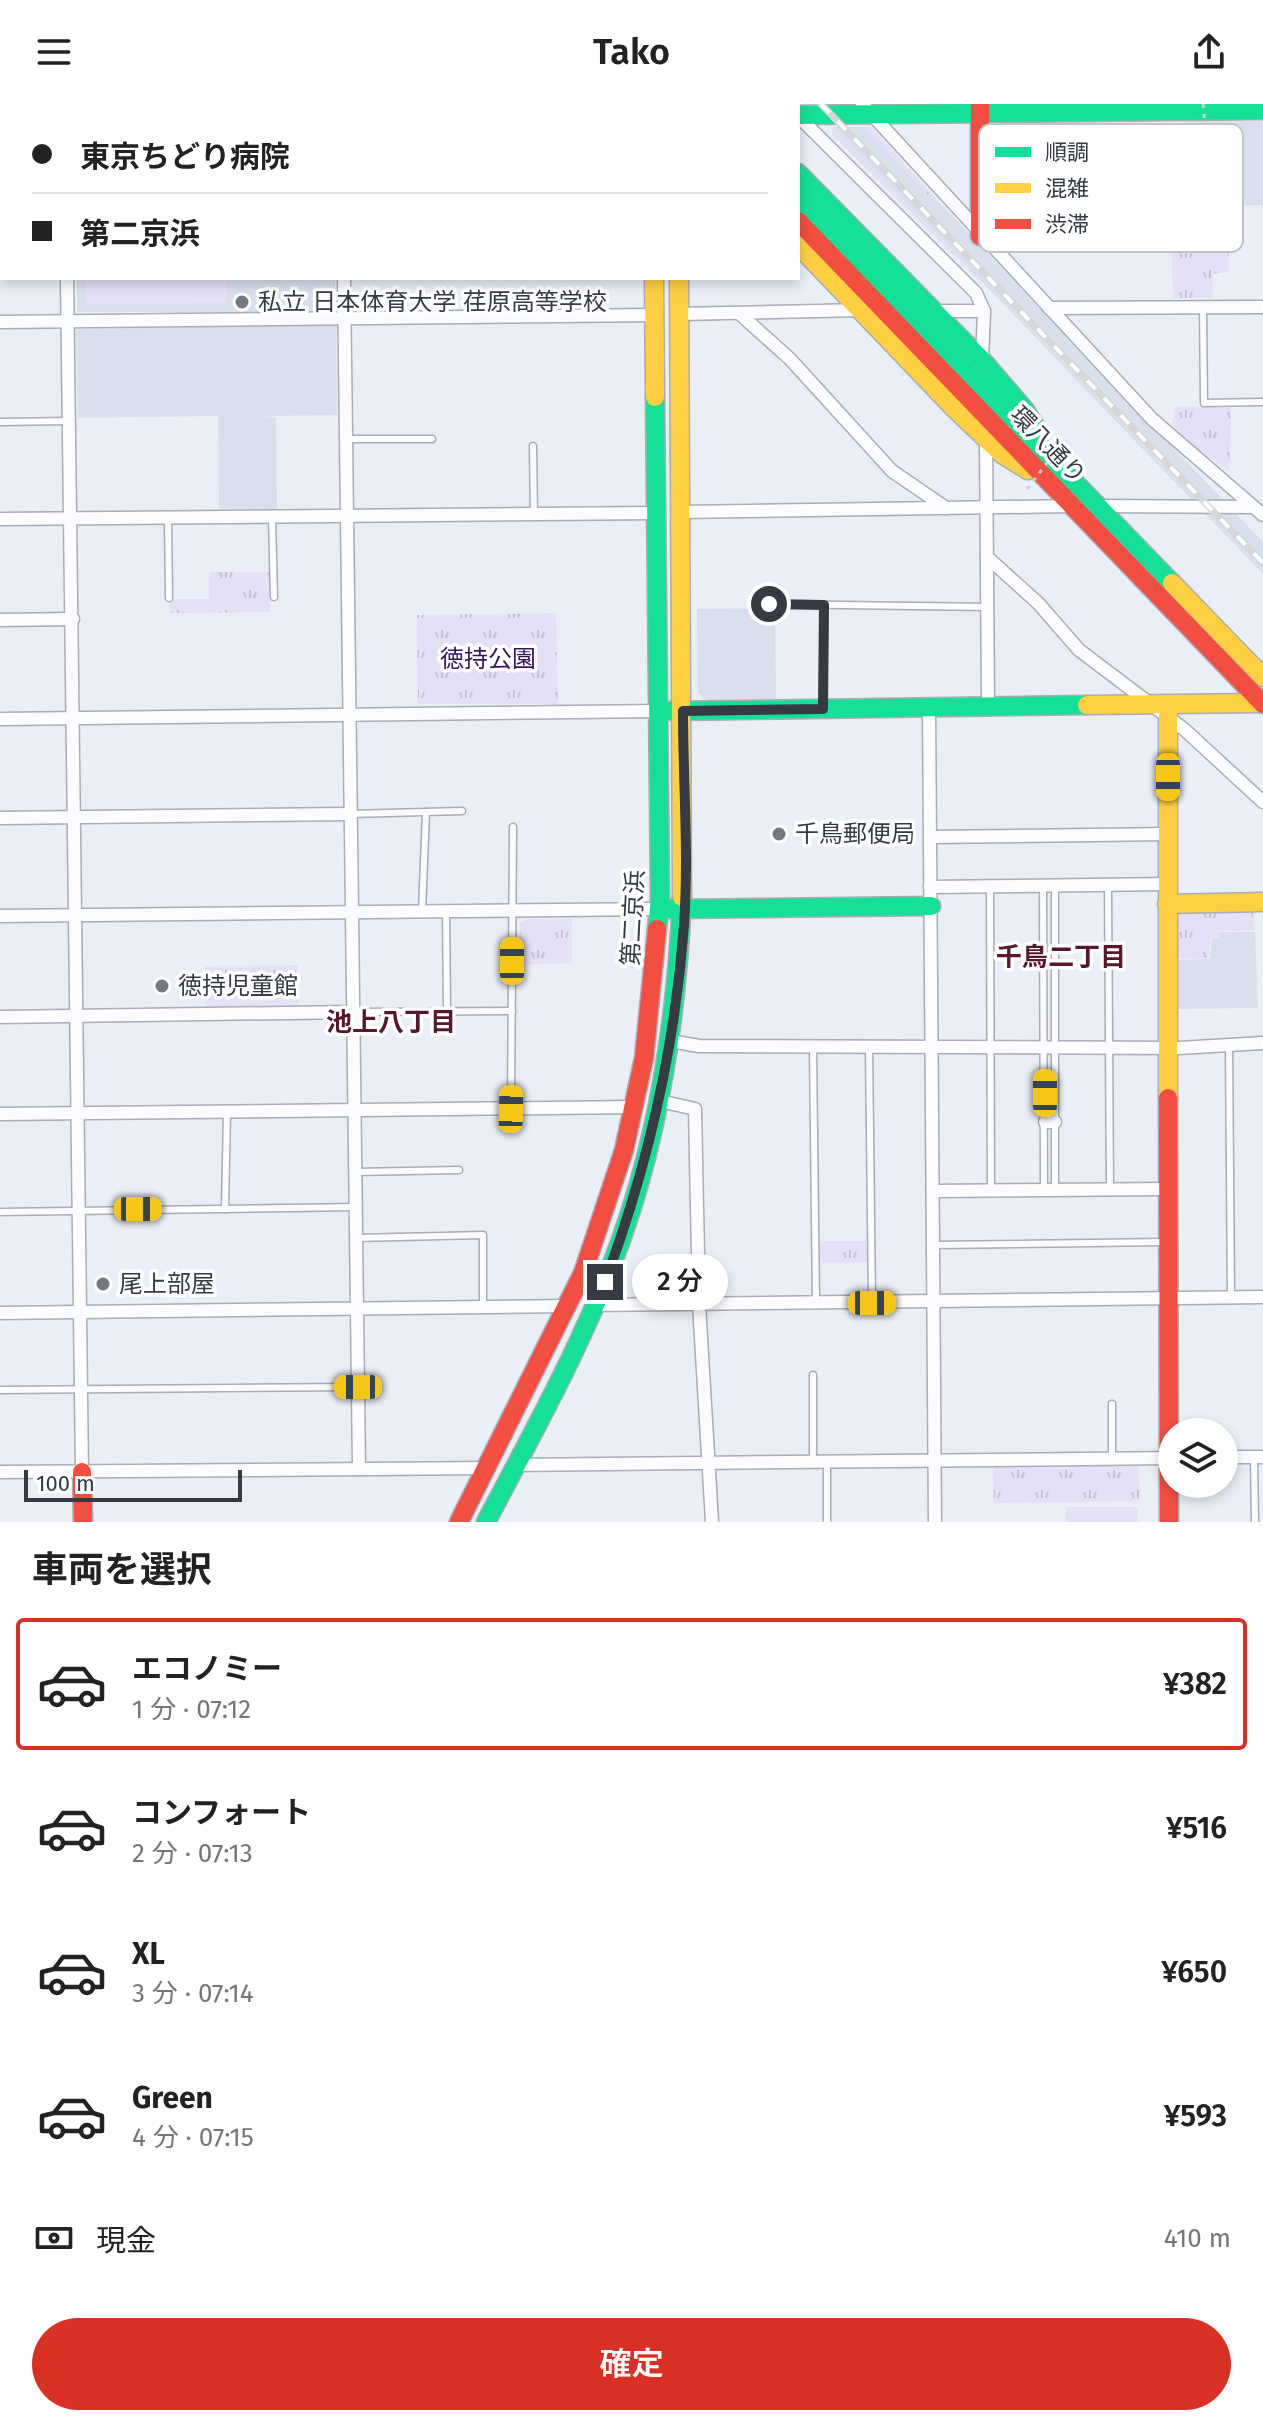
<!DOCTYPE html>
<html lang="ja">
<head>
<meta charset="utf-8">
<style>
	:root { --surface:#fff; --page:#f6f6f6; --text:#222; --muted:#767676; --line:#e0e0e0; --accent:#d93025 }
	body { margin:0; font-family:"Fira Sans","Noto Sans JP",sans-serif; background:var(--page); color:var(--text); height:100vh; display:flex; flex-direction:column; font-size:30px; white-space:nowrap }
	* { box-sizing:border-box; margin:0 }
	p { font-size:26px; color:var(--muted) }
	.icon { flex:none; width:44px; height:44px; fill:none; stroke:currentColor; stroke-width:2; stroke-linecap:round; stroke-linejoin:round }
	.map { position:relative; height:1418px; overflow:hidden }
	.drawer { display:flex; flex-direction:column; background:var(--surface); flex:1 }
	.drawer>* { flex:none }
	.top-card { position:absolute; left:0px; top:0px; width:800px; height:176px; box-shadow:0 4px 12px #0003; display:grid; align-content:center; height:176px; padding:0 32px; background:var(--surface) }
	.buttons { position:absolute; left:1158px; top:1314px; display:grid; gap:16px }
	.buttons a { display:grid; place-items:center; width:80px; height:80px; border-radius:50%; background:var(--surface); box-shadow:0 4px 12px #0003; font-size:40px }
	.scale { position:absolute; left:24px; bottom:20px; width:218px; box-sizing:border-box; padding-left:8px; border:4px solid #353a43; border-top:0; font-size:22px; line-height:28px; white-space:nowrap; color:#353a43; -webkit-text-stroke:6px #fff; paint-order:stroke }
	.end { position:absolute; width:36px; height:36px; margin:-18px; border:10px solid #353a43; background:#fff; box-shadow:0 0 0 4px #fff }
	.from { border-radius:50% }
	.bubble { position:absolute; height:56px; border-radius:28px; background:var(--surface); box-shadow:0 4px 12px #0003; font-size:26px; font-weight:600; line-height:56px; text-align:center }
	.car { position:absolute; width:24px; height:48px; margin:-24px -12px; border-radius:10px; box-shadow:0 0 6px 2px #0007; background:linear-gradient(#f5c518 24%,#345 0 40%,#f5c518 0 76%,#345 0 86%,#f5c518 0) }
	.top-card b { display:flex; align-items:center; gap:28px; height:76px; font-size:30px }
	.top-card b+b { border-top:2px solid var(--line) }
	.top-card i { width:20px; height:20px; background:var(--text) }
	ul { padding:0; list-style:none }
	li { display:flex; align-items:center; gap:24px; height:132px; margin:0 16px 12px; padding:0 16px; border:4px solid transparent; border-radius:8px }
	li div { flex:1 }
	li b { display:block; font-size:30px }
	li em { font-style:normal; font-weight:600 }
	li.selected { border-color:var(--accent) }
	li>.icon { width:72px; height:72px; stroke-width:1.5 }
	h2 { padding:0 32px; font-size:36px; line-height:96px }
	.pay { display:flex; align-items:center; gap:20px; height:88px; padding:0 32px; font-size:30px }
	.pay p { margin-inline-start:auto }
	.action { display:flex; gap:16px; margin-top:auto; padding:16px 32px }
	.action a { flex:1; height:92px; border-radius:48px; background:var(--accent); color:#fff; font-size:32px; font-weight:600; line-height:92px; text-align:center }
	header { display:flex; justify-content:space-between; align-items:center; height:104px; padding:0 32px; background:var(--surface); font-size:36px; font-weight:600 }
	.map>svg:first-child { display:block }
	.built { fill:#d8dfed }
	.grass { fill:url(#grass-tufts) }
	.pitch { fill:#e5dff8 }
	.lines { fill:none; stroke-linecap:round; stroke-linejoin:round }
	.lane-casing { stroke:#a9adb5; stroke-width:9 }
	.street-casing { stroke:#a9adb5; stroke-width:15 }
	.fast-casing { stroke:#a9adb5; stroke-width:21 }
	.slow-casing { stroke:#a9adb5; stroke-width:21 }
	.jam-casing { stroke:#a9adb5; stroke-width:21 }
	.path { stroke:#cecfd4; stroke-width:3; stroke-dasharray:4 6; stroke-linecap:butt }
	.lane { stroke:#fcfcfe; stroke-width:6 }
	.street { stroke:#fcfcfe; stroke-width:12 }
	.fast { stroke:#16e098; stroke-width:18 }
	.slow { stroke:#ffcf43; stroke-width:18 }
	.jam { stroke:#f24e42; stroke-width:18 }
	.rail-casing { stroke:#d5d6d9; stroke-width:7 }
	.rail { stroke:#fff; stroke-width:4; stroke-dasharray:12; stroke-linecap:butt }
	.path-bridge { stroke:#cecfd4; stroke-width:3; stroke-dasharray:4 6; stroke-linecap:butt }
	.route { stroke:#353a43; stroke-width:10 }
	.poi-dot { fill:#747982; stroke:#fff; stroke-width:3 }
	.labels { text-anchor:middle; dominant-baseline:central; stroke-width:7; stroke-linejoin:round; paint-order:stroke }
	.poi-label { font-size:24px; fill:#353a43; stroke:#fff; text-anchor:start }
	.street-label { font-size:24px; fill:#353a43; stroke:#fff }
	.park-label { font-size:24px; fill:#38135b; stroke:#fff }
	.neighbourhood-label { font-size:26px; font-weight:bold; fill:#5a162c; stroke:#fff }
	.key { fill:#fff; stroke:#c2c4c7; stroke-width:2 }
	.key-label { font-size:22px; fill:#353a43 }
</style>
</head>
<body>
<header><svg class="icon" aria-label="menu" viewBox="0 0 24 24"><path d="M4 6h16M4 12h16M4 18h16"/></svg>Tako<svg class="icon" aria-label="share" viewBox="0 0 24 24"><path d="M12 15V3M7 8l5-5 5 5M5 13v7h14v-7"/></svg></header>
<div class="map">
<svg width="1263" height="1418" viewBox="0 0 1263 1418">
	<defs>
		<pattern id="grass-tufts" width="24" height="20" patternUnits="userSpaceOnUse" patternTransform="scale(2)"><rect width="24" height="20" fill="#e5dff8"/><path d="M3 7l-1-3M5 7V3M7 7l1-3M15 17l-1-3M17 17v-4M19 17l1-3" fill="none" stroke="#c5c0d6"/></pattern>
	</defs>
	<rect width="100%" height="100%" fill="#eaeef7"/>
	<g class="built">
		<path d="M 1202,0 L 1205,17 L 1263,17 L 1263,101 L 1186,102 L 1185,17 L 1202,17 Z"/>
		<path d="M 833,23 L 862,23 L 941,100 L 1263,438 L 1263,470 Z"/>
		<path d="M 77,174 L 335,174 L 336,208 L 77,208 Z"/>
		<path d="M 336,221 L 337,311 L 263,312 L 276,313 L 277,405 L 219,405 L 218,312 L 78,314 L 76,225 Z"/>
		<path d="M 775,504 L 776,596 L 706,596 L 698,589 L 697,505 Z"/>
		<path d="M 1219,828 L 1255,828 L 1258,904 L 1178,905 L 1178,856 L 1210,855 L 1212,834 L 1218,834 Z"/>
	</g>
	<g class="grass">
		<path d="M 833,23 L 991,188 L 832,31 Z"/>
		<path d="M 862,23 L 871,23 L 941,100 L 936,99 Z"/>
		<path d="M 1228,103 L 1229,168 L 1212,170 L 1213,194 L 1173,194 L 1170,104 Z"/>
		<path d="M 1175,302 L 1231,304 L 1229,367 L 1197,345 L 1172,321 Z"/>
		<path d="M 209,468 L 269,468 L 270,508 L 170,509 L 169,495 L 209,495 Z"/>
		<path d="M 556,509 L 558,600 L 418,600 L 417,511 Z"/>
		<path d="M 1253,807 L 1254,826 L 1219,827 L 1217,833 L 1211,833 L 1208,854 L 1178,855 L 1177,812 L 1181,808 Z"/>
		<path d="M 526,815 L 572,815 L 572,859 L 520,861 L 520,819 Z"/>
		<path d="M 298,861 L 298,901 L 206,903 L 205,862 Z"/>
		<path d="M 820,1137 L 867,1137 L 867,1158 L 820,1159 Z"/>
		<path d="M 1139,1361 L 1140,1397 L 994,1399 L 993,1363 Z"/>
	</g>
	<g class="pitch">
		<path d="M 85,174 L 227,174 L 227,199 L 86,200 Z"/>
		<rect x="1066" y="1403" width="72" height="15"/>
	</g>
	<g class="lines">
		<defs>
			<g id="lane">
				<path d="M 229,0 L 229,2"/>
				<path d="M 0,117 L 2,117"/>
				<path d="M 1203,203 L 1204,299 L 1263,298"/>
				<path d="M 0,318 L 69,317"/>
				<path d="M 347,335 L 432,335"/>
				<path d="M 533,342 L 534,410"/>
				<path d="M 272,413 L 274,493"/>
				<path d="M 168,415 L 169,494"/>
				<path d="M 769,500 L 988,503"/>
				<path d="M 823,601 L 824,501"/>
				<path d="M 351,710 L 462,707"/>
				<path d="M 1043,781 L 1044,1086"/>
				<path d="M 1108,781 L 1110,1086"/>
				<path d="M 990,782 L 991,1087"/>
				<path d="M 446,807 L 447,907"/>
				<path d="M 422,808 L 426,708"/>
				<path d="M 353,908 L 512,907"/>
				<path d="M 1229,941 L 1231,1194"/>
				<path d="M 869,943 L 872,1199"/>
				<path d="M 813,944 L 816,1200"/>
				<path d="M 511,1005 L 513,723"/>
				<path d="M 355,1068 L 459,1066"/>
				<path d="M 1055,1086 L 1055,781"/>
				<path d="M 225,1105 L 227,1008"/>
				<path d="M 0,1108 L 356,1103"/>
				<path d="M 356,1134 L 483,1131 L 483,1203"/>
				<path d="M 933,1141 L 1165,1138"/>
				<path d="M 0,1286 L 356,1283"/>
				<path d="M 1112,1300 L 1112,1355"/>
				<path d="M 1254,1354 L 1255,1418"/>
				<path d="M 813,1358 L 813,1271"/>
				<path d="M 827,1418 L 827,1358"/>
			</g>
			<g id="street">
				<path d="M 62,0 L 62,2"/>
				<path d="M 342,0 L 342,2"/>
				<path d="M 513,0 L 515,2"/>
				<path d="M 555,0 L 556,2"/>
				<path d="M 862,0 L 1152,315 L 1263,411"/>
				<path d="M 798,12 L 976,189 L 984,207 L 982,256"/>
				<path d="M 0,20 L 2,20"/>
				<path d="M 67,174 L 82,1368"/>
				<path d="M 344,174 L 359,1365"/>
				<path d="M 1049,204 L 1263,203"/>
				<path d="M 933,207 L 984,207"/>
				<path d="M 679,210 L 861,206"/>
				<path d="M 740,210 L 790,255 L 892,367 L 946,404"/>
				<path d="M 0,218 L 655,211"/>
				<path d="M 986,335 L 988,603"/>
				<path d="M 1098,402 L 1252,403"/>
				<path d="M 681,408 L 1074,402"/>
				<path d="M 0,415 L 657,409"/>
				<path d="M 987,453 L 1038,499 L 1079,546 L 1185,626 L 1263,698"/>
				<path d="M 0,516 L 73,515"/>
				<path d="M 929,603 L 935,1418"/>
				<path d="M 0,615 L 659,607"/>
				<path d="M 0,714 L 351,710"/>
				<path d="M 930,733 L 1168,730"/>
				<path d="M 930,783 L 1168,780"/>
				<path d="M 0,812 L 660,805"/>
				<path d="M 0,913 L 353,908"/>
				<path d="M 671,937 L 699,942 L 1179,944 L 1263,939"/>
				<path d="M 660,997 L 695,1005 L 699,1200 L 712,1418"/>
				<path d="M 0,1010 L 634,1003"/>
				<path d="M 1045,1018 L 1055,1018"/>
				<path d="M 933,1087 L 1169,1085"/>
				<path d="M 594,1201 L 1263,1193"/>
				<path d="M 0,1209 L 568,1202"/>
				<path d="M 1224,1353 L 1263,1353"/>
				<path d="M 515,1361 L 1172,1354"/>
				<path d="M 0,1368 L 487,1364"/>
			</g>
			<g id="fast">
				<path d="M 798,11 L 1263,6"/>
				<path d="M 798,69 L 982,256 L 1025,306 L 1040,330"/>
				<path d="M 798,92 L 1172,479"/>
				<path d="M 655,293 L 660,794 L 657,825"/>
				<path d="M 670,607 L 1087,601"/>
				<path d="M 671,805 L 931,802"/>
				<path d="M 486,1418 C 535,1325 587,1232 622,1133 C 661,1023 677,909 682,793"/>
			</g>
			<g id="slow">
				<path d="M 652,0 L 652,2"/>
				<path d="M 677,0 L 677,2"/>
				<path d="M 731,0 L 733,2"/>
				<path d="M 798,141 L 954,304 L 1002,350 L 1028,366"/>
				<path d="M 654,174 L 655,293"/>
				<path d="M 679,174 L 682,793"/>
				<path d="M 1172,479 L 1263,573"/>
				<path d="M 1087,601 L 1263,599"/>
				<path d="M 1168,612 L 1168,994"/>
				<path d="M 1167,800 L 1263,798"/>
			</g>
			<g id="jam">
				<path d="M 708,0 L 710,2"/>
				<path d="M 980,0 L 980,132"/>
				<path d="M 798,117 L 1263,600"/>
				<path d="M 1168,994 L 1169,1418"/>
				<path d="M 82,1368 L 83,1418"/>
				<path d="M 459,1418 L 583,1169 L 624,1046 L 644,954 L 657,825"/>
			</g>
		</defs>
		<use href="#lane" class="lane-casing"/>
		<use href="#street" class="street-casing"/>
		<use href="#fast" class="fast-casing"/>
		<use href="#slow" class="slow-casing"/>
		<use href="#jam" class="jam-casing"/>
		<path class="path" d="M 1064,337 L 1083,360"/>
		<use href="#lane" class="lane"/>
		<use href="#street" class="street"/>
		<use href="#fast" class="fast"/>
		<use href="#slow" class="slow"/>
		<use href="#jam" class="jam"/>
		<defs>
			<path id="rail" d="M 821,0 L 1263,459"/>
		</defs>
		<use href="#rail" class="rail-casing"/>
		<use href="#rail" class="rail"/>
		<g class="path-bridge">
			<path d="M 1203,0 L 1205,20"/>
			<path d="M 1027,385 L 1064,337"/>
		</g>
	</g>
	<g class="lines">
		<path class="route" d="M 605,1178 C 648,1062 675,945 684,821 C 689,750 683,678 683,607 L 823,605 L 824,501 L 769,500"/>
	</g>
	<g class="poi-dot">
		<circle cx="242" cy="198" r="8"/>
		<circle cx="779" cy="730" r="8"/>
		<circle cx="162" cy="882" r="8"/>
		<circle cx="103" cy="1180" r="8"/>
	</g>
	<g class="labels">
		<g class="poi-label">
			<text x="258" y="198">私立 日本体育大学 荏原高等学校</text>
			<text x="795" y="730">千鳥郵便局</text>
			<text x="178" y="882">徳持児童館</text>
			<text x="119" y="1180">尾上部屋</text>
		</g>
		<g class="street-label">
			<text transform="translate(1048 341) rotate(46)">環八通り</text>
			<text transform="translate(633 814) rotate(-87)">第二京浜</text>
		</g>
		<g class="park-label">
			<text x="488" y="555">徳持公園</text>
		</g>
		<g class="neighbourhood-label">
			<text x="1061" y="853">千鳥二丁目</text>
			<text x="391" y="918">池上八丁目</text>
		</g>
	</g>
	<rect x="979" y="20" width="264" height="128" rx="12" class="key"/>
	<rect x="995" y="43" width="36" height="10" fill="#16e098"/>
	<rect x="995" y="79" width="36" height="10" fill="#ffcf43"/>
	<rect x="995" y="115" width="36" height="10" fill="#f24e42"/>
	<g class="key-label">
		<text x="1045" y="56">順調</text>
		<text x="1045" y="92">混雑</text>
		<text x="1045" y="128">渋滞</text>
	</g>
</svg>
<div class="buttons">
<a><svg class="icon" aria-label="layers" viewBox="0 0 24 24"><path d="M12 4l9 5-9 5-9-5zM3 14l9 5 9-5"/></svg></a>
</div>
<div class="scale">100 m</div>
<i class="end from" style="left:769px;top:500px"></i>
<i class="end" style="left:605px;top:1178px"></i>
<div class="bubble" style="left:632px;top:1150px;width:96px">2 分</div>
<i class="car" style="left:1168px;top:673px;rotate:180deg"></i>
<i class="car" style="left:512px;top:857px;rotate:0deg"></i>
<i class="car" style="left:1045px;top:989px;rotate:0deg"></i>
<i class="car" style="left:511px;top:1005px;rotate:1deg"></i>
<i class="car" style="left:138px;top:1105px;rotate:90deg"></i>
<i class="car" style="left:872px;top:1199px;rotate:90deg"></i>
<i class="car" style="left:358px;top:1283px;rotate:270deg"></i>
<div class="top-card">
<b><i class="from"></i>東京ちどり病院</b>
<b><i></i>第二京浜</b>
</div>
</div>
<section class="drawer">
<h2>車両を選択</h2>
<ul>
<li class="selected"><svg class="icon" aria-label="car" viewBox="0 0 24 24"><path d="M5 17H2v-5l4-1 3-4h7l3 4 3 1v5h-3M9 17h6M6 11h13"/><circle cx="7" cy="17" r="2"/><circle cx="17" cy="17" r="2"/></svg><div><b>エコノミー</b><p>1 分 · 07:12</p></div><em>¥382</em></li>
<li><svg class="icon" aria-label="car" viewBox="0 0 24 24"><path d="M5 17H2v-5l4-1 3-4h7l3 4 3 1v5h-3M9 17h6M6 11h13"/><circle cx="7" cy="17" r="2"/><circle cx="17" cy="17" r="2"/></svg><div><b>コンフォート</b><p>2 分 · 07:13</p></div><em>¥516</em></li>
<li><svg class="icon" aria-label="car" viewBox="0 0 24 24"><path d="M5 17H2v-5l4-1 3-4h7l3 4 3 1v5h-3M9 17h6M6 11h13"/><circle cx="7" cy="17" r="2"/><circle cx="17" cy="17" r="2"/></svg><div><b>XL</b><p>3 分 · 07:14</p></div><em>¥650</em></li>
<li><svg class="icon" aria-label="car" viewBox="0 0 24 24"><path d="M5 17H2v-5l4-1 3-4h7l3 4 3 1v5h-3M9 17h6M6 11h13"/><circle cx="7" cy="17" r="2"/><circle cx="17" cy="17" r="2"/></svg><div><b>Green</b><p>4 分 · 07:15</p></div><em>¥593</em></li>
</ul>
<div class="pay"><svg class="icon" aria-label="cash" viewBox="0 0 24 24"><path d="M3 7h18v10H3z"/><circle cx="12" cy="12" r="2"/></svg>現金<p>410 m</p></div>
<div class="action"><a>確定</a></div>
</section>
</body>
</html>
